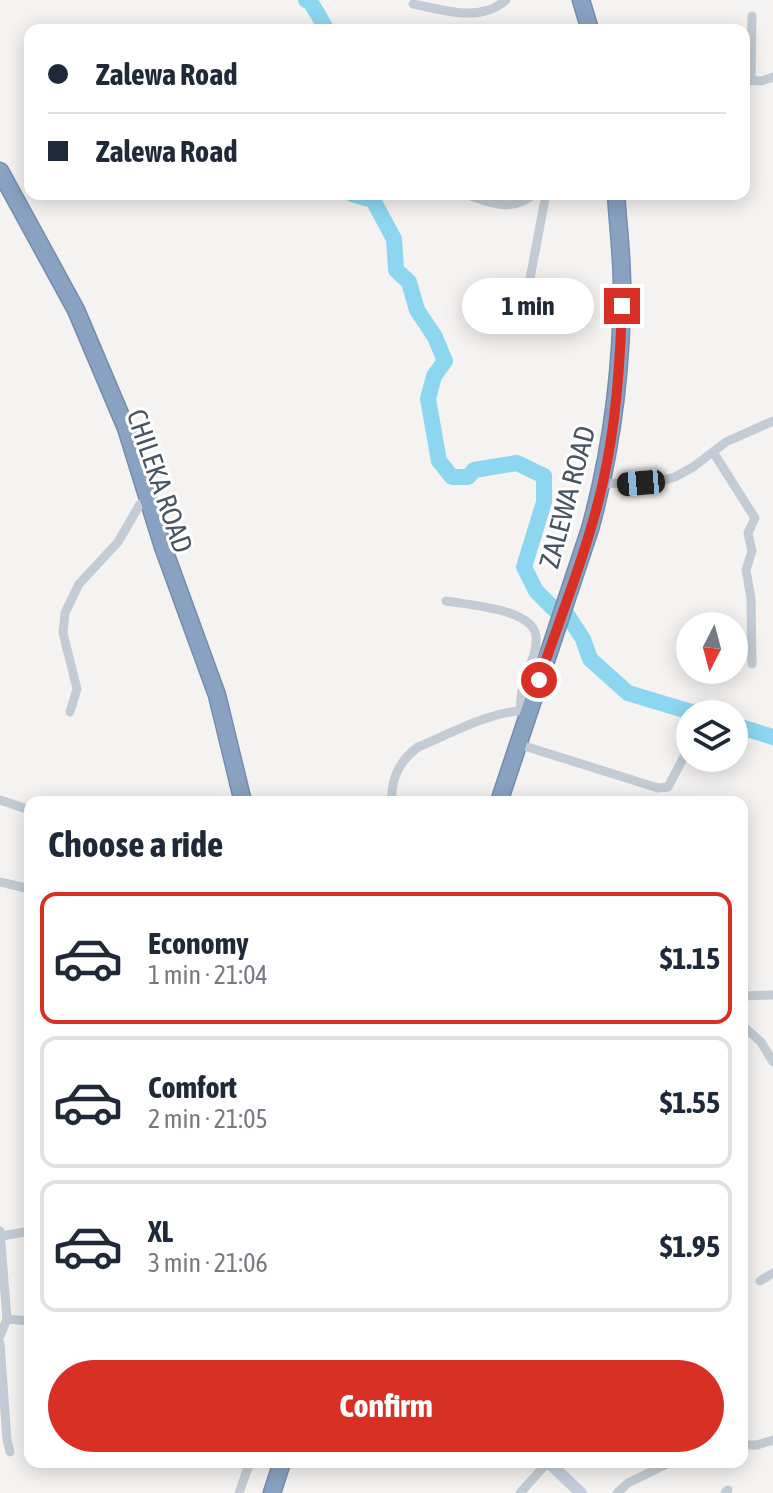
<!DOCTYPE html>
<html lang="en">
<head>
<meta charset="utf-8">
<style>
	:root { --surface:#fff; --page:#f6f6f7; --text:#1f2937; --muted:#747a83; --line:#e0e1e3; --accent:#d93025 }
	body { margin:0; font-family:"Asap Condensed",sans-serif; background:var(--page); color:var(--text); height:100vh; display:flex; flex-direction:column; font-size:30px; white-space:nowrap }
	* { box-sizing:border-box; margin:0 }
	p { font-size:26px; color:var(--muted) }
	.icon { flex:none; width:44px; height:44px; fill:none; stroke:currentColor; stroke-width:2; stroke-linecap:round; stroke-linejoin:round }
	.map { position:relative; flex:1; overflow:hidden }
	.drawer { position:absolute; left:24px; top:796px; width:724px; height:672px; display:flex; flex-direction:column; background:var(--surface); border-radius:16px; box-shadow:0 4px 20px #0003 }
	.drawer>* { flex:none }
	.banner { position:absolute; left:24px; top:24px; width:726px; height:176px; border-radius:16px; box-shadow:0 4px 20px #0003; display:grid; align-content:center; height:176px; padding:0 24px; background:var(--surface) }
	.needle { width:52px; rotate:186deg }
	.fabs { position:absolute; left:676px; top:612px; display:grid; gap:16px }
	.fabs a { display:grid; place-items:center; width:72px; height:72px; border-radius:50%; background:var(--surface); box-shadow:0 4px 20px #0003; font-size:40px }
	.end { position:absolute; width:36px; height:36px; margin:-18px; border:10px solid #d93025; background:#fff; box-shadow:0 0 0 4px #fff }
	.from { border-radius:50% }
	.bubble { position:absolute; height:56px; border-radius:28px; background:var(--surface); box-shadow:0 4px 20px #0003; font-size:26px; font-weight:700; line-height:56px; text-align:center }
	.car { position:absolute; width:24px; height:48px; margin:-24px -12px; border-radius:10px; box-shadow:0 0 6px 2px #0007; background:linear-gradient(#222 24%,#8ab4d8 0 40%,#222 0 76%,#8ab4d8 0 86%,#222 0) }
	.banner b { display:flex; align-items:center; gap:28px; height:76px; font-size:30px }
	.banner b+b { border-top:2px solid var(--line) }
	.banner i { width:20px; height:20px; background:var(--text) }
	ul { padding:0; list-style:none }
	li { display:flex; align-items:center; gap:24px; height:132px; margin:0 16px 12px; padding:0 8px; border:4px solid var(--line); border-radius:16px }
	li div { flex:1 }
	li b { display:block; font-size:30px }
	li em { font-style:normal; font-weight:700 }
	li.selected { border-color:var(--accent) }
	li>.icon { width:72px; height:72px; stroke-width:1.5 }
	h2 { padding:0 24px; font-size:36px; line-height:96px }
	.primary-button { display:flex; gap:16px; margin-top:auto; padding:16px 24px }
	.primary-button a { flex:1; height:92px; border-radius:48px; background:var(--accent); color:#fff; font-size:32px; font-weight:700; line-height:92px; text-align:center }
	.map>svg:first-child { display:block }
	.lines { fill:none; stroke-linecap:round; stroke-linejoin:round }
	.river { stroke:#8dd6f0; stroke-width:16 }
	.highway-casing { stroke:#748dae; stroke-width:19 }
	.street { stroke:#c3ccd4; stroke-width:9 }
	.secondary { stroke:#c5cedb; stroke-width:12 }
	.highway { stroke:#89a2c2; stroke-width:16 }
	.route { stroke:#d93025; stroke-width:10 }
	.labels { text-anchor:middle; dominant-baseline:central; stroke-width:6; stroke-linejoin:round; paint-order:stroke }
	.street-label { font-size:28px; fill:#495461; stroke:#fff }
</style>
</head>
<body>
<div class="map">
<svg width="773" height="1493" viewBox="0 0 773 1493">
	<rect width="100%" height="100%" fill="#f5f3f2"/>
	<g class="lines">
		<g class="river">
			<path d="M 306,0 L 311,3 L 327,30"/>
			<path d="M 352,194 L 373,200 L 394,239 L 396,270 L 409,282 L 417,310 L 435,337 L 445,361 L 434,376 L 428,399 L 439,461 L 452,477 L 468,477 L 474,470 L 517,463 L 544,476 L 544,502 L 524,567 L 536,591 L 555,610"/>
			<path d="M 568,616 L 583,639 L 590,659 L 628,693 L 698,714"/>
			<path d="M 734,725 L 773,737"/>
		</g>
		<defs>
			<g id="highway">
				<path d="M 581,0 L 590,30"/>
				<path d="M 0,171 L 76,310 L 126,428 L 163,547 L 217,695 L 243,802"/>
				<path d="M 499,802 L 590,529 C 612,449 622,369 622,286 C 622,256 618,225 616,194"/>
				<path d="M 272,1493 L 282,1462"/>
			</g>
		</defs>
		<use href="#highway" class="highway-casing"/>
		<g class="street">
			<path d="M 413,4 C 445,10 479,23 506,0"/>
			<path d="M 744,80 L 761,81 L 773,77"/>
			<path d="M 751,80 L 752,16"/>
			<path d="M 465,194 C 490,203 511,213 534,194"/>
			<path d="M 528,289 L 546,194"/>
			<path d="M 713,452 L 755,518 L 748,533 L 752,551 L 746,570 L 751,598 L 752,664"/>
			<path d="M 602,484 L 661,481 L 675,477 L 693,467 L 726,442 L 773,421"/>
			<path d="M 446,601 C 469,605 533,609 536,636 C 538,652 527,670 523,685 C 521,693 521,702 520,710"/>
			<path d="M 70,712 L 77,689 L 63,633 L 65,613 L 79,584 L 118,542 L 140,504"/>
			<path d="M 518,744 L 658,788 L 668,787 L 688,749"/>
			<path d="M 0,800 L 30,810"/>
			<path d="M 392,802 C 390,780 400,760 418,747 C 454,732 490,711 529,710"/>
			<path d="M 0,882 L 30,889"/>
			<path d="M 742,996 L 773,995"/>
			<path d="M 742,1025 L 761,1042 L 773,1062"/>
			<path d="M 0,1231 L 7,1319 L 0,1336"/>
			<path d="M 2,1236 L 30,1231"/>
			<path d="M 760,1281 L 773,1273"/>
			<path d="M 7,1319 L 30,1321"/>
			<path d="M 0,1343 L 7,1440 L 10,1452"/>
			<path d="M 742,1445 L 757,1445 L 773,1440"/>
			<path d="M 239,1493 L 250,1462"/>
			<path d="M 520,1493 L 548,1462"/>
			<path d="M 617,1493 L 628,1483 L 671,1462"/>
			<path d="M 725,1493 L 728,1490"/>
		</g>
		<path class="secondary" d="M 548,1462 L 581,1493"/>
		<use href="#highway" class="highway"/>
	</g>
	<g class="lines">
		<path class="route" d="M 539,680 C 561,615 588,549 603,482 C 616,424 620,365 622,306"/>
	</g>
	<g class="labels">
		<g class="street-label">
			<text transform="translate(160 481) rotate(71)">CHILEKA ROAD</text>
			<text transform="translate(567 497) rotate(-75)">ZALEWA ROAD</text>
		</g>
	</g>
</svg>
<div class="fabs">
<a><svg class="needle" viewBox="-14 -14 28 28"><path d="M0-13l5 13h-10z" fill="#e53935"/><path d="M0 13l5-13h-10z" fill="#747a83"/></svg></a>
<a><svg class="icon" aria-label="layers" viewBox="0 0 24 24"><path d="M12 4l9 5-9 5-9-5zM3 14l9 5 9-5"/></svg></a>
</div>
<i class="end from" style="left:539px;top:680px"></i>
<i class="end" style="left:622px;top:306px"></i>
<div class="bubble" style="left:462px;top:278px;width:132px">1 min</div>
<i class="car" style="left:641px;top:483px;rotate:265deg"></i>
<div class="banner">
<b><i class="from"></i>Zalewa Road</b>
<b><i></i>Zalewa Road</b>
</div>
<section class="drawer">
<h2>Choose a ride</h2>
<ul>
<li class="selected"><svg class="icon" aria-label="car" viewBox="0 0 24 24"><path d="M5 17H2v-5l4-1 3-4h7l3 4 3 1v5h-3M9 17h6M6 11h13"/><circle cx="7" cy="17" r="2"/><circle cx="17" cy="17" r="2"/></svg><div><b>Economy</b><p>1 min · 21:04</p></div><em>$1.15</em></li>
<li><svg class="icon" aria-label="car" viewBox="0 0 24 24"><path d="M5 17H2v-5l4-1 3-4h7l3 4 3 1v5h-3M9 17h6M6 11h13"/><circle cx="7" cy="17" r="2"/><circle cx="17" cy="17" r="2"/></svg><div><b>Comfort</b><p>2 min · 21:05</p></div><em>$1.55</em></li>
<li><svg class="icon" aria-label="car" viewBox="0 0 24 24"><path d="M5 17H2v-5l4-1 3-4h7l3 4 3 1v5h-3M9 17h6M6 11h13"/><circle cx="7" cy="17" r="2"/><circle cx="17" cy="17" r="2"/></svg><div><b>XL</b><p>3 min · 21:06</p></div><em>$1.95</em></li>
</ul>
<div class="primary-button"><a>Confirm</a></div>
</section>
</div>
</body>
</html>
